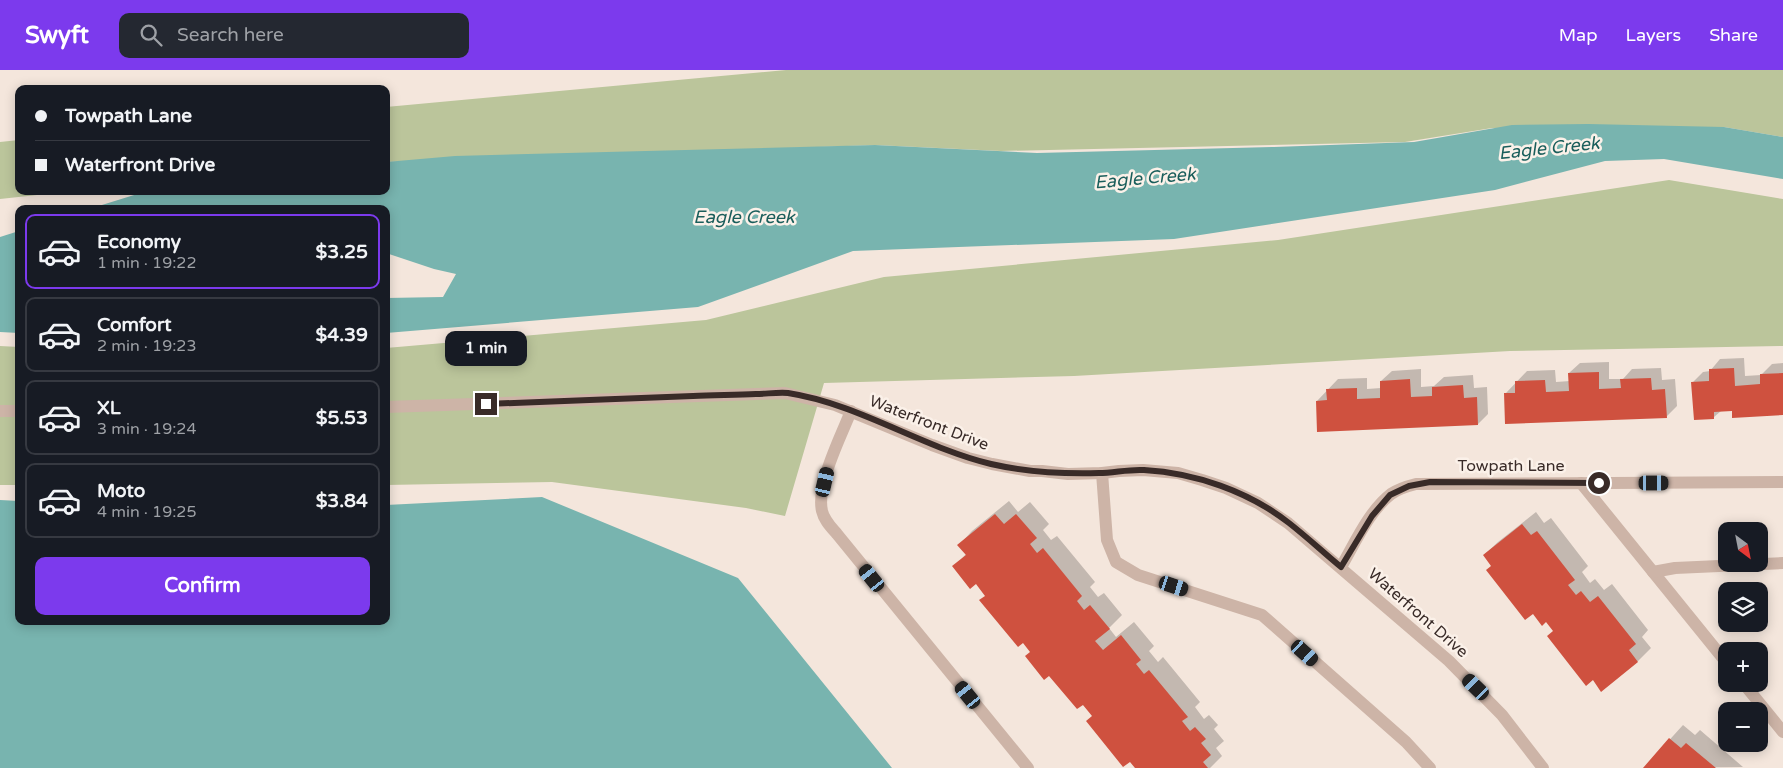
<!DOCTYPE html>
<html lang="en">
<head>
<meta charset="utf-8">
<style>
	:root { --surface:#171b24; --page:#242831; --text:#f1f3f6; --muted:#9ea1a6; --line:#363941; --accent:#7c3aed }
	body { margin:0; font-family:"Varela Round",sans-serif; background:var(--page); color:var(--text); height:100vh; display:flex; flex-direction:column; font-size:19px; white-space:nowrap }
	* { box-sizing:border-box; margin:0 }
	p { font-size:16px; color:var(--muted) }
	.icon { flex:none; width:28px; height:28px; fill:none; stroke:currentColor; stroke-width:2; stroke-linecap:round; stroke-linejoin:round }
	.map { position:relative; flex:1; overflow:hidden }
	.side { position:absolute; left:15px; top:135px; width:375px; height:420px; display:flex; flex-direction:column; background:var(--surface); border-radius:10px; box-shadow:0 2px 12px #0003 }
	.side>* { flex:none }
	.banner { position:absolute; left:15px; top:15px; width:375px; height:110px; border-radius:10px; box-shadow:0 2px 12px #0003; display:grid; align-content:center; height:110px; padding:0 20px; background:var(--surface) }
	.needle { width:32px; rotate:148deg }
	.buttons { position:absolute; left:1718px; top:452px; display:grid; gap:10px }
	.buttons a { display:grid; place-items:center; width:50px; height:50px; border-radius:10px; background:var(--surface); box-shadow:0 2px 12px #0003; font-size:25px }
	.end { position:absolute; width:22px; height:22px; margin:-11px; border:6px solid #392b28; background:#fff; box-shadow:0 0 0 2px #fff }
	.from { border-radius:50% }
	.bubble { position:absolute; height:35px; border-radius:10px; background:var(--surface); box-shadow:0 2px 12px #0003; font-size:16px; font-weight:700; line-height:35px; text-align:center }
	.car { position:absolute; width:15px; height:30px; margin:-15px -8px; border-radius:6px; box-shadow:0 0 4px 1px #0007; background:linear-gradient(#222 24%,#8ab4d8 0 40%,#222 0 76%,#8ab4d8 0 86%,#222 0) }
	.banner b { display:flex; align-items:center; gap:18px; height:48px; font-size:19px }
	.banner b+b { border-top:1px solid var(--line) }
	.banner i { width:12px; height:12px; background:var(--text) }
	ul { padding:9px 0 0; list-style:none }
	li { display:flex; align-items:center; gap:15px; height:75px; margin:0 10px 8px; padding:0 10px; border:2px solid var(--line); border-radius:10px }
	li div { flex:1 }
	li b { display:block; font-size:19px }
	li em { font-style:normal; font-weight:700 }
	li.on { border-color:var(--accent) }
	li>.icon { width:45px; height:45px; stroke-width:1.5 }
	.button { display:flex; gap:10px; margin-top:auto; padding:10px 20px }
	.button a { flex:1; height:58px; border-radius:10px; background:var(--accent); color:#fff; font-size:20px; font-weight:700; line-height:58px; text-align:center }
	header { display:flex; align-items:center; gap:30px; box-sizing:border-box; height:70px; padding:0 25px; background:var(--accent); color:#fff }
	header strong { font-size:24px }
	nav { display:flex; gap:28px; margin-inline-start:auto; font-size:18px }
	.search { width:350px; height:45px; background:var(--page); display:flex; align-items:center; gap:12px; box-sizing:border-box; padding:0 18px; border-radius:10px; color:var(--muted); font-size:19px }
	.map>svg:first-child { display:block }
	.green { fill:#bbc59b }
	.water { fill:#78b4af }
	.shadow { fill:#0003 }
	.building { fill:#cf513f }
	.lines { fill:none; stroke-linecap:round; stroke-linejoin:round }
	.minor { stroke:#cdb4a7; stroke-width:12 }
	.route { stroke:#392b28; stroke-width:6 }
	.labels { text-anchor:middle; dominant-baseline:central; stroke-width:5; stroke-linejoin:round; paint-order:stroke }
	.street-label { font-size:16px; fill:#392b28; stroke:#fbf1e9 }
	.water-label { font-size:18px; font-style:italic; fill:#1a5e5b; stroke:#fbf1e9 }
</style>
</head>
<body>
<header>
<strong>Swyft</strong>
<div class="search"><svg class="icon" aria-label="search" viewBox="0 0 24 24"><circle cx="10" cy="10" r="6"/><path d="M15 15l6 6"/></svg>Search here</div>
<nav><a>Map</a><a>Layers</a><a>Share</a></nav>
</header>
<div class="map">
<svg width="1783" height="698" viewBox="0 0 1783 698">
	<rect width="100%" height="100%" fill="#f4e6dc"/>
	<g class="green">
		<path d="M 786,0 L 1783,0 L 1783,67 L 1724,57 L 1492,58 L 1405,72 L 1001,81 L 875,75 L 386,92 L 386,37 Z"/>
		<path d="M 19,70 L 19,121 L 74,121 L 0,129 L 0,72 Z"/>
		<path d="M 1669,110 L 1783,129 L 1783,276 L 1510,281 L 1074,306 L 824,313 L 785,446 L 746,438 L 552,412 L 386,415 L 386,278 L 706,250 L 884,207 L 1278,170 Z"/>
		<path d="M 0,276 L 19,277 L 19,415 L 0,415 Z"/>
	</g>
	<g class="water">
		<path d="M 1588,54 L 1724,57 L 1783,67 L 1783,109 L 1664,89 L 1605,91 L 1495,120 L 1174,169 L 853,181 L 698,237 L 386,263 L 386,228 L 443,227 L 456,204 L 434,199 L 386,183 L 386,139 L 89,139 L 147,121 L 386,121 L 386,92 L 455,86 L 875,75 L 1037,83 L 1274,77 L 1414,72 L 1512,55 Z"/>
		<path d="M 19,161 L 19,263 L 0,262 L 0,167 Z"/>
		<path d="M 542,427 L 738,508 L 892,698 L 0,698 L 0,430 L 19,431 L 19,551 L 386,551 L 386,435 Z"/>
	</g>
	<g class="shadow">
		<path d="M 1744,288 L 1745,306 L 1761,305 L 1772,294 L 1783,293 L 1783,344 L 1733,340 L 1721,341 L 1714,347 L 1693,312 L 1703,302 L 1710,301 L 1720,289 Z"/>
		<path d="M 1609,292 L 1609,309 L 1623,309 L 1632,299 L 1661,298 L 1662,310 L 1675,309 L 1677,336 L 1666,347 L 1506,323 L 1527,301 L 1555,300 L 1556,312 L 1570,311 L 1569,303 L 1580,293 Z"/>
		<path d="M 1421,299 L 1421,317 L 1434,316 L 1444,307 L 1473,305 L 1474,318 L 1487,317 L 1488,344 L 1478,354 L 1317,331 L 1338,309 L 1367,308 L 1367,319 L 1381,318 L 1381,311 L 1392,301 Z"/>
		<path d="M 1009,431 L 1018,442 L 1030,432 L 1049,454 L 1043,460 L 1051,470 L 1057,466 L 1095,512 L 1090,517 L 1098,527 L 1104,523 L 1122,545 L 1109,558 L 1116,567 L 1134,552 L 1154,576 L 1149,581 L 1158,592 L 1163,587 L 1200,632 L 1195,637 L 1204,649 L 1209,645 L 1218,655 L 1214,659 L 1224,671 L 1216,678 L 1222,686 L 1210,698 L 1137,698 L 1093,645 L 1031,581 L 976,513 L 954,497 L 966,484 L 959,475 L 972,461 Z"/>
		<path d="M 1536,442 L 1544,453 L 1551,448 L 1588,496 L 1582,502 L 1590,513 L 1595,509 L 1604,520 L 1612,514 L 1648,560 L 1642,567 L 1651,578 L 1638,591 L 1601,620 L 1546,550 L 1484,485 L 1498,472 Z"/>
		<path d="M 1683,655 L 1695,665 L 1700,660 L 1743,697 L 1644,698 Z"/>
	</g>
	<g class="building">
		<path d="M 1734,298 L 1735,316 L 1760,314 L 1760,304 L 1783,303 L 1783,345 L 1732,348 L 1732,341 L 1714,342 L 1714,349 L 1694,350 L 1691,312 L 1709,311 L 1709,299 Z"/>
		<path d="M 1599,302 L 1599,319 L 1621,318 L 1620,309 L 1651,308 L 1652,320 L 1665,319 L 1667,348 L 1505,354 L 1504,323 L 1515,323 L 1515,311 L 1545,310 L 1546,322 L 1569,321 L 1568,303 Z"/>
		<path d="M 1410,309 L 1411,327 L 1432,326 L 1432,317 L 1463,315 L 1464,328 L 1477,327 L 1478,355 L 1317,362 L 1316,331 L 1327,330 L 1326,319 L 1357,318 L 1357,329 L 1380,328 L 1380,311 Z"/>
		<path d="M 995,444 L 1004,454 L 1016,444 L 1037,468 L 1030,474 L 1037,483 L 1043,478 L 1082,526 L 1077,531 L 1084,540 L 1090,535 L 1110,559 L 1095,571 L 1103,580 L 1121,565 L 1141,590 L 1136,594 L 1144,604 L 1149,600 L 1188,647 L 1182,651 L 1190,661 L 1195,657 L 1206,669 L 1201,673 L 1211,685 L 1203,692 L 1208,698 L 1135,698 L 1130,692 L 1123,697 L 1086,651 L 1092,646 L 1083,635 L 1077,639 L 1049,606 L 1044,610 L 1025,586 L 1030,582 L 1023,573 L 1018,577 L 979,530 L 985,526 L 976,514 L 970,519 L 952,496 L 966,485 L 957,475 Z"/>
		<path d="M 1522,454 L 1531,465 L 1537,461 L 1575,510 L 1568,515 L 1576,525 L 1581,521 L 1590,532 L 1598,526 L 1636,574 L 1629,580 L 1638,592 L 1601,622 L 1593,610 L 1586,616 L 1547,566 L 1553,561 L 1546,552 L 1542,556 L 1533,544 L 1525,550 L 1486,500 L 1491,496 L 1483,485 Z"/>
		<path d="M 1669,668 L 1681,678 L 1686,673 L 1716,698 L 1643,698 Z"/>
	</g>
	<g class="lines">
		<g class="minor">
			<path d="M 386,337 L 785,323 L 835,335 L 932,375 L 968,388 L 992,394 L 1030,401 L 1042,401 L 1068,404 L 1102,403 L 1119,401 L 1143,400 L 1178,403 L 1202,410 L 1226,418 L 1258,433 L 1288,453 L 1449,591 L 1502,645 L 1543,698"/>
			<path d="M 0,341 L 19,341"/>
			<path d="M 851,341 C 841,366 816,415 822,441 C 824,450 831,457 837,464 L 1028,698"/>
			<path d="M 1102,403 L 1107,470 L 1116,492 L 1138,505 L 1262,545 L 1406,672 L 1430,698"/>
			<path d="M 1581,413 L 1726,592"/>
			<path d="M 1341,497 C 1355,473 1369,441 1391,424 C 1398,419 1408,416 1416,414 L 1783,412"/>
			<path d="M 1653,502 L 1675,498 L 1783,493"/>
			<path d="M 1744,614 L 1783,662"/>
		</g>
	</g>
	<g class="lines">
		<path class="route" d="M 486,334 C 555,331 624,329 693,326 C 714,325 735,325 756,324 C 766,324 778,322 788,323 C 859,334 921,377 991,394 C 1026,402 1063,404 1099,403 C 1114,403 1128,399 1144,400 C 1195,403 1248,421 1289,453 C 1307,467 1324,483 1341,497 L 1372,446 L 1390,425 L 1409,416 L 1430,412 L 1599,413"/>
	</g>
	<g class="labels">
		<g class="street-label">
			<text transform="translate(929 353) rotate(21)">Waterfront Drive</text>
			<text x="1511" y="396">Towpath Lane</text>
			<text transform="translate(1418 543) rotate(41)">Waterfront Drive</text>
		</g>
		<g class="water-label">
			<text transform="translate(1549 78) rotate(-6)">Eagle Creek</text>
			<text transform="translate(1145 108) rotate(-5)">Eagle Creek</text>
			<text x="744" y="147">Eagle Creek</text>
		</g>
	</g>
</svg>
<div class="buttons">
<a><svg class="needle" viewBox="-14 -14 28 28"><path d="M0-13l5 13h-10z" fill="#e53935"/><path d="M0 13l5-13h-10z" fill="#9ea1a6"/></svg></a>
<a><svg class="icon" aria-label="layers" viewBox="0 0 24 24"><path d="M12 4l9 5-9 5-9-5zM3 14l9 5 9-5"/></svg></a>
<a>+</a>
<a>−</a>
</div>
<i class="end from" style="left:1599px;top:413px"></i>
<i class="end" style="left:486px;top:334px"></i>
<div class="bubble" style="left:445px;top:261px;width:82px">1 min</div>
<i class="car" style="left:825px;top:412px;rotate:13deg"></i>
<i class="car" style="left:1654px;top:413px;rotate:90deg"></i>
<i class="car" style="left:872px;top:508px;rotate:321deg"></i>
<i class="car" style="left:1174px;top:516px;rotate:108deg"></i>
<i class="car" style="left:1305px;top:583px;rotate:132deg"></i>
<i class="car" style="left:1476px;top:617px;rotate:314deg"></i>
<i class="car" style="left:968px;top:625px;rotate:321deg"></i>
<div class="banner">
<b><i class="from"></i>Towpath Lane</b>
<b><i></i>Waterfront Drive</b>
</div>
<section class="side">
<ul>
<li class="on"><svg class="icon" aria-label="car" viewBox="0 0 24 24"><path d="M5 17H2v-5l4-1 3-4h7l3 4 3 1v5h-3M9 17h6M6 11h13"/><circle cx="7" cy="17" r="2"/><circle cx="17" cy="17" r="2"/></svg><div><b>Economy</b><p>1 min · 19:22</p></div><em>$3.25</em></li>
<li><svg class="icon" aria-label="car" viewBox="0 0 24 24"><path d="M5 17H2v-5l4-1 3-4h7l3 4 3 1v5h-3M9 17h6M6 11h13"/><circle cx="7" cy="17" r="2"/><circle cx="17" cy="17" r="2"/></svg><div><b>Comfort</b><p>2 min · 19:23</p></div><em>$4.39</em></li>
<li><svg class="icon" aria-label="car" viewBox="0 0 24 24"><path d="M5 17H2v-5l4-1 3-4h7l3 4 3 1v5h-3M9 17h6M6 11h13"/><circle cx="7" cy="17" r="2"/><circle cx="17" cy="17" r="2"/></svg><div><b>XL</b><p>3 min · 19:24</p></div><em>$5.53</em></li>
<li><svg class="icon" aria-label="car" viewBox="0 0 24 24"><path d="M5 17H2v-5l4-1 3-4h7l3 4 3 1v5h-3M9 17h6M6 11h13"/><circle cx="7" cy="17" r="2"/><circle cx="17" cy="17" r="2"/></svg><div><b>Moto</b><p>4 min · 19:25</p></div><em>$3.84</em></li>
</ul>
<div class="button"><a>Confirm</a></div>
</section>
</div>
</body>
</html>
